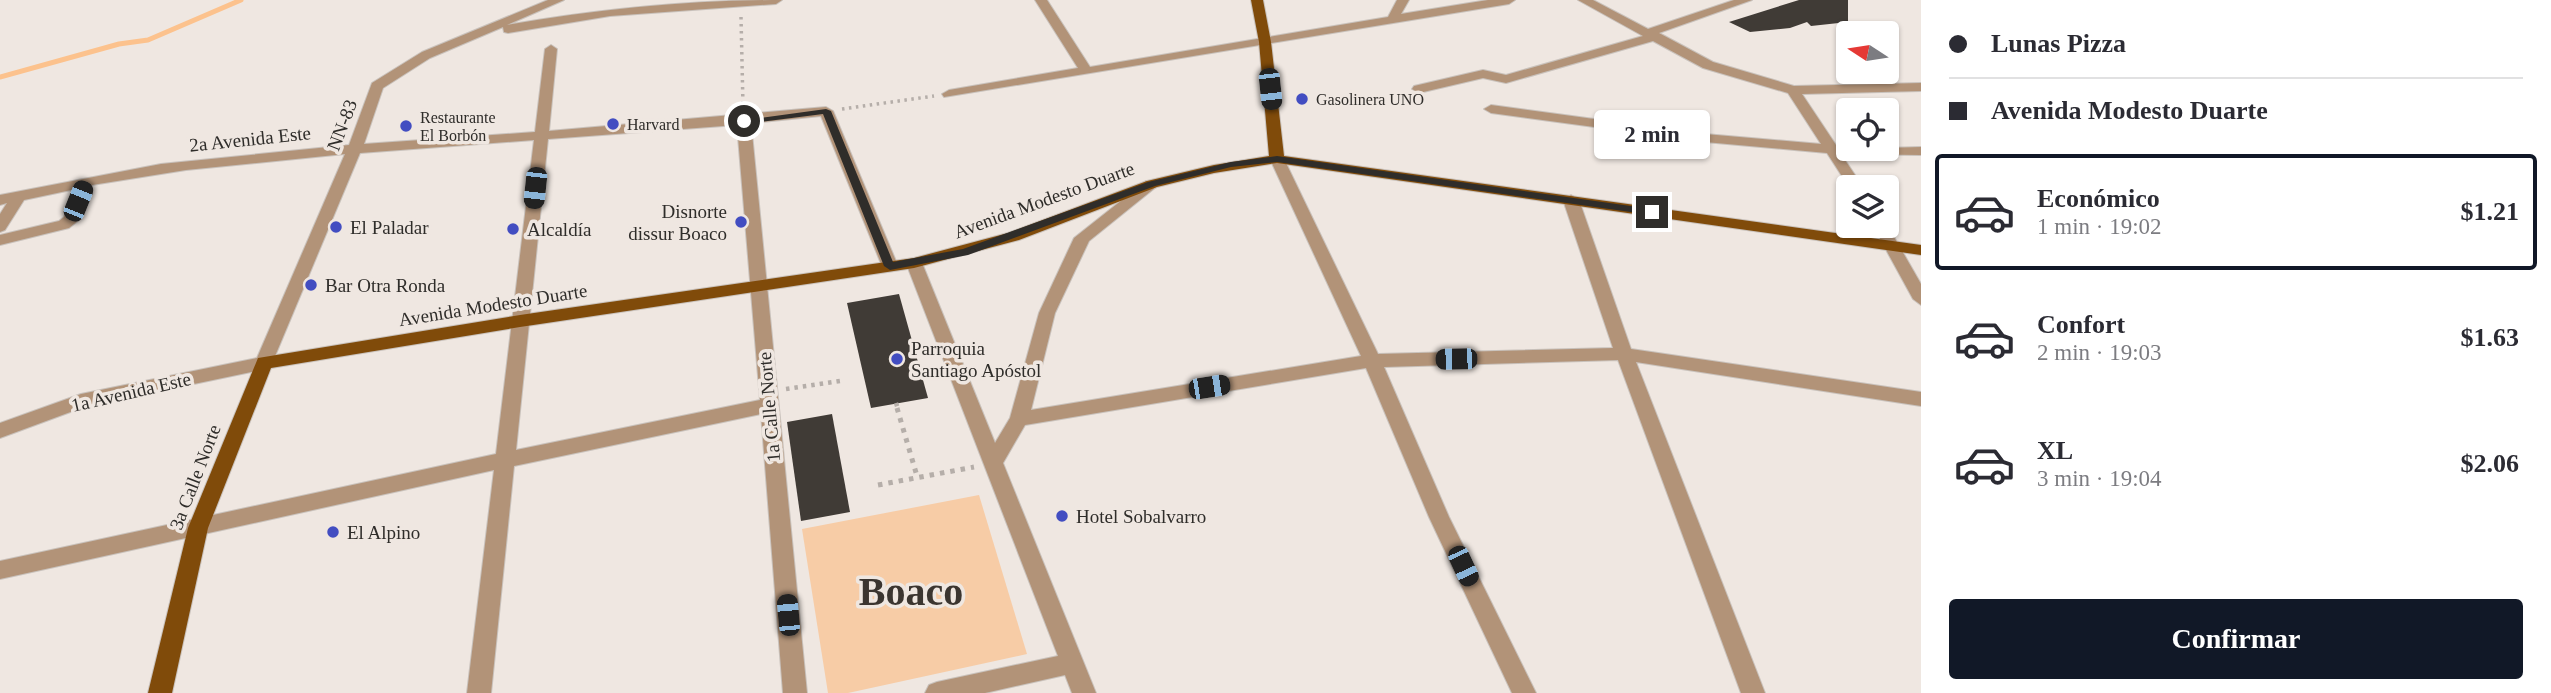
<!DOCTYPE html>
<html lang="es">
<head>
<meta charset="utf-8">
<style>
	:root { --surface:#fff; --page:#f2f2f3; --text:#2b2b33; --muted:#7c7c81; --line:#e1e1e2; --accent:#111827 }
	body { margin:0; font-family:Georgia,serif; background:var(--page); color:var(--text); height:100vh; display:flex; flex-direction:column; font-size:26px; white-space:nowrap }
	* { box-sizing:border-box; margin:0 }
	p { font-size:23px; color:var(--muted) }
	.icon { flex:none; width:38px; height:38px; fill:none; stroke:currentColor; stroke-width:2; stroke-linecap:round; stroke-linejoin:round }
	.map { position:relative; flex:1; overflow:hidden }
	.details { display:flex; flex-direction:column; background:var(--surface); width:630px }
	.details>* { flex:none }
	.hud { display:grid; align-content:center; height:154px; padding:0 28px; background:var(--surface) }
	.needle { width:46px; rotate:282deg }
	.controls { position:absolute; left:1836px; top:21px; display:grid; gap:14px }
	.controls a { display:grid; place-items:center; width:63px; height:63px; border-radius:7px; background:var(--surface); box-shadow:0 2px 5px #0004; font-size:35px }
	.end { position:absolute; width:32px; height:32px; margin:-16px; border:9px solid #2f2d2a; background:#fff; box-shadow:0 0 0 4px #fff }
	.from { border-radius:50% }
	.bubble { position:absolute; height:49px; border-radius:7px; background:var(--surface); box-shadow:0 2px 5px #0004; font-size:23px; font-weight:600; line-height:49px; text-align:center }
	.car { position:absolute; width:21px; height:42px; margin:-21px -10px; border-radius:9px; box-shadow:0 0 5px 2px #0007; background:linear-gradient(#222 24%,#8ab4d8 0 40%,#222 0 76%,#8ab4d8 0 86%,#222 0) }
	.hud b { display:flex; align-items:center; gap:24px; height:66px; font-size:26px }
	.hud b+b { border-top:2px solid var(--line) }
	.hud i { width:18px; height:18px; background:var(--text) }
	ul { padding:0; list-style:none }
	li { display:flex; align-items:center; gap:21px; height:116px; margin:0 14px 10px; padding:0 14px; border:4px solid transparent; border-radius:7px }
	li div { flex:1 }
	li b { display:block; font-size:26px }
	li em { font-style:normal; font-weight:600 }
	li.on { border-color:var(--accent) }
	li>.icon { width:63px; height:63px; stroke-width:1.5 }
	.primary-button { display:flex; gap:14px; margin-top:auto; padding:14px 28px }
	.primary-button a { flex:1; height:80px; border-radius:7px; background:var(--accent); color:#fff; font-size:28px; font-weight:600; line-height:80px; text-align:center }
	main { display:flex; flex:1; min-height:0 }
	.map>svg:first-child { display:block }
	.green { fill:#f7cca6 }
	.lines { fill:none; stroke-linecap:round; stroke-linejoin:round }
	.stream { stroke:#fcc28d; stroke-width:5 }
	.building { fill:#403b36 }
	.minor-casing { stroke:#c9c2bc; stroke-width:2 }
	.major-casing { stroke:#c9c2bc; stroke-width:2 }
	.path-far2 { stroke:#b5aea9; stroke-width:3.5; stroke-dasharray:2.5 4.5; stroke-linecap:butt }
	.path-far1 { stroke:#b5aea9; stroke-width:4.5; stroke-dasharray:3.5 5; stroke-linecap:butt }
	.path { stroke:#b5aea9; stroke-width:5; stroke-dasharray:4.5 6; stroke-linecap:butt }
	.minor { fill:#b29378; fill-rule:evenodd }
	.major { fill:#804b0a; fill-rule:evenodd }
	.route { fill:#2f2d2a }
	.poi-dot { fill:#424dc1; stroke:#efe7e1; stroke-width:2.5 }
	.labels { text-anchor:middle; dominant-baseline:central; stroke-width:7; stroke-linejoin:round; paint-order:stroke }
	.far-poi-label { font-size:16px; fill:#2f2d2a; stroke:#efe7e1; text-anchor:start }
	.street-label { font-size:19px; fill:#2f2d2a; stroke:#efe7e1 }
	.poi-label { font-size:19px; fill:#2f2d2a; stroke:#efe7e1; text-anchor:start }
	.near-town-label { font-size:40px; font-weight:bold; fill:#3b3530; stroke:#efe7e1 }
</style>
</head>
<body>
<main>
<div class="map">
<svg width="1921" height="693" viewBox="0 0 1921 693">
	<rect width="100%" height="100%" fill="#efe7e1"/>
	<path class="green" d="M 979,495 L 1027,654 L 848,693 L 828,693 L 802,529 Z"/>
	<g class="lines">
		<path class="stream" d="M 0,77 L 119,44 L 148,40 L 241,0"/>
	</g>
	<g class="building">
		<path d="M 1799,0 L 1848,0 L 1848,22 L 1811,26 L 1807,22 L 1790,28 L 1750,32 L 1729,22 Z"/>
		<path d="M 899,294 L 928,398 L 871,408 L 847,303 Z"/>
		<path d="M 832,414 L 850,512 L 801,521 L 787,422 Z"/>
	</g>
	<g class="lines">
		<defs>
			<g id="minor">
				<path d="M 548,0 L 564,0 L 507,25 C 599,9 689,0 782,0 L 776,4 L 610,16 L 508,33 L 504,32 L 503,27 L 430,58 L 383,88 L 364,144 L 535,132 L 545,49 L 551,45 L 557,49 L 549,131 L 826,107 L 833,111 L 898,266 L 890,271 L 882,266 L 821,116 L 751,123 L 807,693 L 783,693 L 761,414 L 514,466 L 491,693 L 467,693 L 494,470 L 0,579 L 0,561 L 496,454 L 534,140 L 360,153 L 270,368 L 84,407 L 0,438 L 0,423 L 81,394 L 257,358 L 345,154 L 186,170 L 92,185 L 79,220 L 69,228 L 0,245 L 0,235 L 59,221 L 64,217 L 76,189 L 24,200 L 5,230 L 0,232 L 0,214 L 7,203 L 0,205 L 0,195 L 161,164 L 349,145 L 372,83 L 422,52 ZM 737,125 L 760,400 L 516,450 L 548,139 Z"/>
				<path d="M 1035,0 L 1047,0 L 1090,67 L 1388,17 L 1397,0 L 1409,0 L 1401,14 L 1488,0 L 1515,0 L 1509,4 L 944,97 L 942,94 L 949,90 L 1078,68 Z"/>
				<path d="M 1578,0 L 1593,0 L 1648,29 L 1734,0 L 1752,0 L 1659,33 L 1713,62 L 1794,86 L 1921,83 L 1921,91 L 1802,94 L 1836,145 L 1848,145 L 1848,149 L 1921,147 L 1921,155 L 1841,154 L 1863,187 L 1849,187 L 1827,153 L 1705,142 L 1491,113 L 1484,109 L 1491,105 L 1705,134 L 1821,144 L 1788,93 L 1703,68 L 1653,41 L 1506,83 L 1483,78 L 1419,93 L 1412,89 L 1414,86 L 1483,70 L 1506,75 L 1643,36 Z"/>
				<path d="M 1277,155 L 1284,159 L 1378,354 L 1613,348 L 1563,200 L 1571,195 L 1579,200 L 1631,349 L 1921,392 L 1921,406 L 1636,362 L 1765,693 L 1741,693 L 1618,360 L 1384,367 L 1449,517 L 1536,693 L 1512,693 L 1429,517 L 1366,368 L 1025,425 L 1003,463 L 1096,693 L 1072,693 L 1065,675 L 985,693 L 925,693 L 929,685 L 937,682 L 1058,656 L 906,263 L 908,259 L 920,259 L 922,263 L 995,443 L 1010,418 L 1039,313 L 1074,238 L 1146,181 L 1156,181 L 1158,184 L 1156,187 L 1089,241 L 1055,313 L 1031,410 L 1361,356 L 1270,159 Z"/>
				<path d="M 1886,223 L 1921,284 L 1921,305 L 1913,299 L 1873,226 L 1886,226 Z"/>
			</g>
			<path id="major" d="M 1251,0 L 1263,0 L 1271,42 L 1284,156 L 1921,245 L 1921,255 L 1277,163 L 1214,173 L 1157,187 L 1019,240 L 914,268 L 520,327 L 271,368 L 208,528 L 172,693 L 148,693 L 188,528 L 258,358 L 520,315 L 914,258 L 1008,233 L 1147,181 L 1214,165 L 1269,156 L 1259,42 Z"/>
		</defs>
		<use href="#minor" class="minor-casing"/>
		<use href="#major" class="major-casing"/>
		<g class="path-far2">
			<path d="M 741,17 L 743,106"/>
			<path d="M 842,109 L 934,96"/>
		</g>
		<g class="path-far1">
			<path d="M 786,389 L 840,381"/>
			<path d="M 896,403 L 898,409"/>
		</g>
		<g class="path">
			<path d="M 897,408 L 917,476"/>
			<path d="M 878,485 L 974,467"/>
		</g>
		<use href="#minor" class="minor"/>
		<use href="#major" class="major"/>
	</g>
	<path class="route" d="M 826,109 L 831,111 L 893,262 L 963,249 L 1148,182 L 1231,162 L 1277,156 L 1652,209 L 1657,212 L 1652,215 L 1277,162 L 1231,167 L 1155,186 L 968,255 L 890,270 L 884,266 L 823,114 L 744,124 L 739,121 Z"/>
	<g class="poi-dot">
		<circle cx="1302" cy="99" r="7"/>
		<circle cx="613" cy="124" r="7"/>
		<circle cx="406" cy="126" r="7"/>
		<circle cx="741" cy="222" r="7"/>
		<circle cx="336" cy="227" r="7"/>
		<circle cx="513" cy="229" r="7"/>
		<circle cx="311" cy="285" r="7"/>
		<circle cx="897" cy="359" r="7"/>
		<circle cx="1062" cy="516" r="7"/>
		<circle cx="333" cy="532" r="7"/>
	</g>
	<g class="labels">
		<g class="far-poi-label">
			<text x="1316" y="99">Gasolinera UNO</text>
			<text x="420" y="117">Restaurante<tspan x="420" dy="18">El Borbón</tspan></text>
			<text x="627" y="124">Harvard</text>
		</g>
		<g class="street-label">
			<text transform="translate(342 125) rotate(-69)">NN-83</text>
			<text transform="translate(250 139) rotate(-6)">2a Avenida Este</text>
			<text transform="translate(1044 200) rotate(-20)">Avenida Modesto Duarte</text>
			<text transform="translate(493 305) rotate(-9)">Avenida Modesto Duarte</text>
			<text transform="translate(131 392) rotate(-13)">1a Avenida Este</text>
			<text transform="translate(769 407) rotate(-95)">1a Calle Norte</text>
			<text transform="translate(195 477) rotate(-69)">3a Calle Norte</text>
		</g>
		<g class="poi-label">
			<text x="727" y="211" text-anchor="end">Disnorte<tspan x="727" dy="22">dissur Boaco</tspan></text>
			<text x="350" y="227">El Paladar</text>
			<text x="527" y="229">Alcaldía</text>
			<text x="325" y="285">Bar Otra Ronda</text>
			<text x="911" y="348">Parroquia<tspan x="911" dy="22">Santiago Apóstol</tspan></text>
			<text x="1076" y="516">Hotel Sobalvarro</text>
			<text x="347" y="532">El Alpino</text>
		</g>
		<g class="near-town-label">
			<text x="911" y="591">Boaco</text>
		</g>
	</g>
</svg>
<div class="controls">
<a><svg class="needle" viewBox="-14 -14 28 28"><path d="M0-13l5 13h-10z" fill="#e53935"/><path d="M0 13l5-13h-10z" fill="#7c7c81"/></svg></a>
<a><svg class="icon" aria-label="locate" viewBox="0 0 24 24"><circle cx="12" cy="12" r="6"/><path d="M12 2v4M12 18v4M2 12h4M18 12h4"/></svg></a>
<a><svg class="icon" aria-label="layers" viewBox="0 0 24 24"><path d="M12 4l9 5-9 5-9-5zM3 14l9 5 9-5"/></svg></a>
</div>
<i class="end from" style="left:744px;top:121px"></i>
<i class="end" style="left:1652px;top:212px"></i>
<div class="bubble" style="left:1594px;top:110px;width:116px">2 min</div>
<i class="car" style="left:1270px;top:89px;rotate:174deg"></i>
<i class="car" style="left:535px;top:188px;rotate:186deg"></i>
<i class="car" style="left:78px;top:201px;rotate:22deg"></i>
<i class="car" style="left:1456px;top:359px;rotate:269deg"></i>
<i class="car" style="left:1209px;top:387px;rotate:81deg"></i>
<i class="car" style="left:1463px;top:566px;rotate:155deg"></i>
<i class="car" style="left:788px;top:615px;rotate:355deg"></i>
</div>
<section class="details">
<div class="hud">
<b><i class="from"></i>Lunas Pizza</b>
<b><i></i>Avenida Modesto Duarte</b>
</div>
<ul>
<li class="on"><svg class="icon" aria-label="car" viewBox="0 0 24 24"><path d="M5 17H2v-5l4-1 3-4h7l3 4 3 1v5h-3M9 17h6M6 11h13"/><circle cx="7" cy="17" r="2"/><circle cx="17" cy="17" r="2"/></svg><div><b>Económico</b><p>1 min · 19:02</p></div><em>$1.21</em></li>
<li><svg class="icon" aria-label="car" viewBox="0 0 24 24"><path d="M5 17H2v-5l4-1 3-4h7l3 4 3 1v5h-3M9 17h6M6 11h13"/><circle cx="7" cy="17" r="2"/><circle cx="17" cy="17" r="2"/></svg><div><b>Confort</b><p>2 min · 19:03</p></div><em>$1.63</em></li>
<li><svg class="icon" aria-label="car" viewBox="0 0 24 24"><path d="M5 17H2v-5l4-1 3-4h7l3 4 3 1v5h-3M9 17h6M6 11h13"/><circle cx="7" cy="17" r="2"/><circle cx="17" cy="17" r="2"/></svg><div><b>XL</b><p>3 min · 19:04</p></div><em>$2.06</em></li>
</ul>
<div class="primary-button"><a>Confirmar</a></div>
</section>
</main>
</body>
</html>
